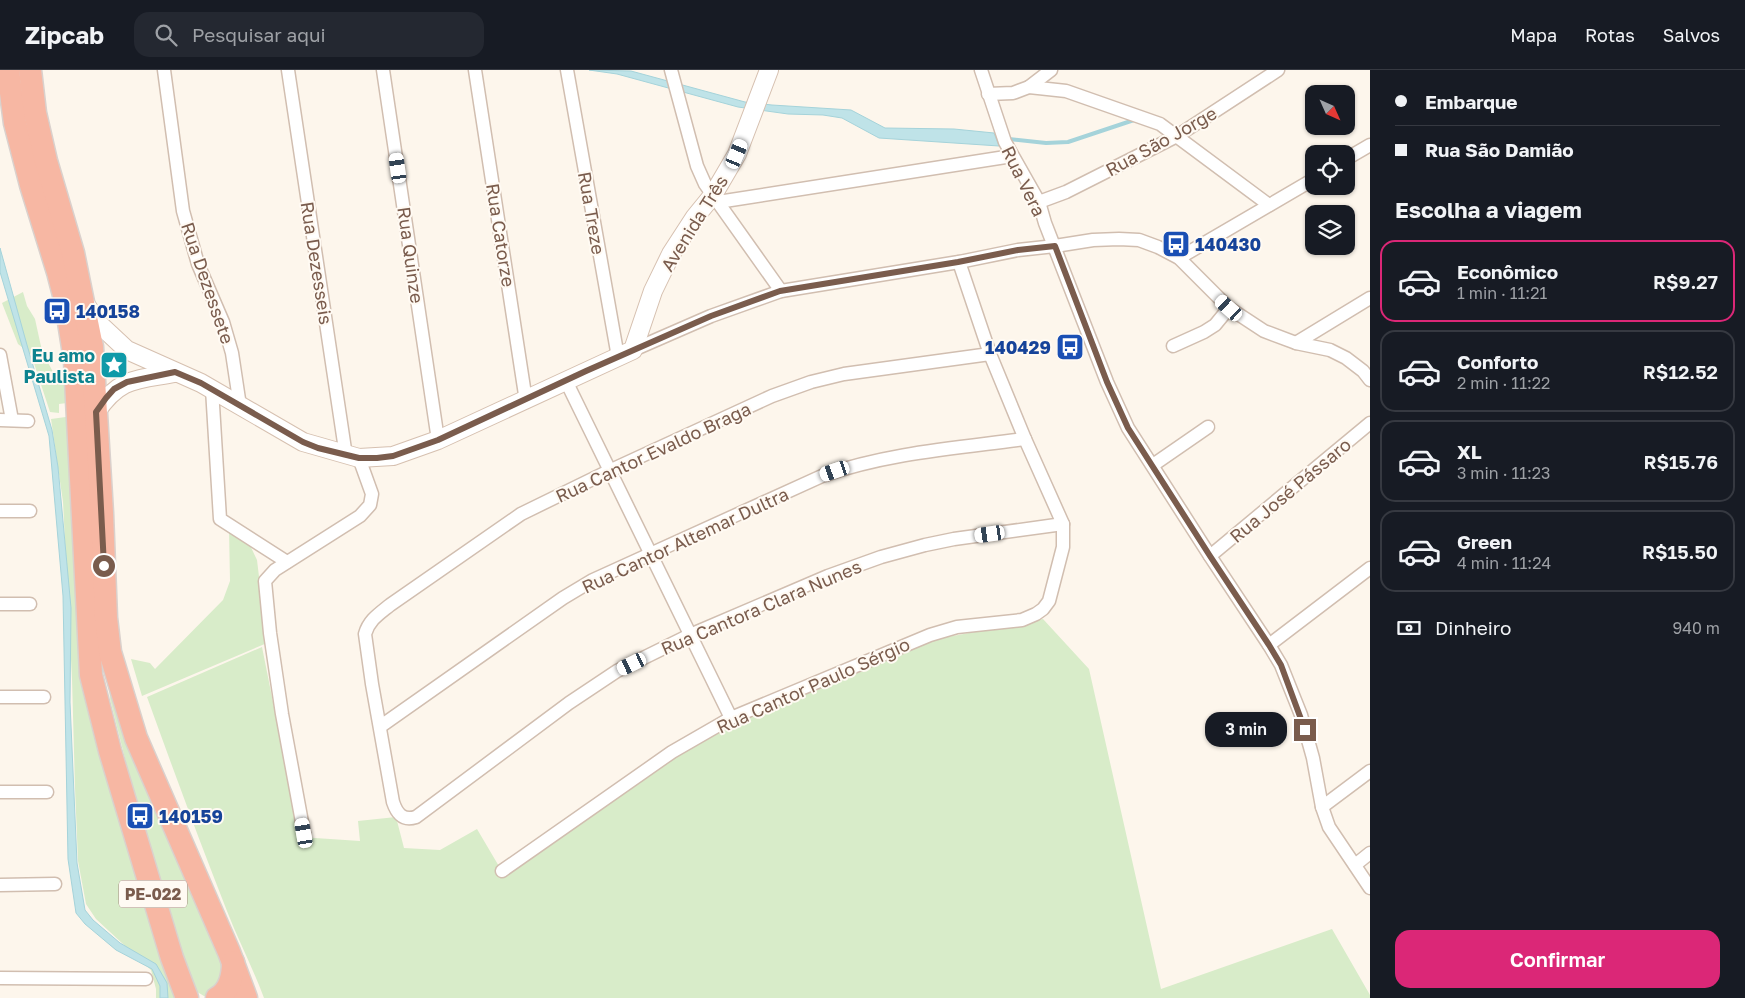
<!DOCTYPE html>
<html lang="pt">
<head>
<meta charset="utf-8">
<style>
	:root { --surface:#171b24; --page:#242831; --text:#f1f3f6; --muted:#9ea1a6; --line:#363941; --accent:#db2777 }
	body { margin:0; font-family:"Golos Text",sans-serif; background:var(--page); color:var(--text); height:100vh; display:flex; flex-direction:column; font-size:19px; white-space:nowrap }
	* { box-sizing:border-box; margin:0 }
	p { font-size:16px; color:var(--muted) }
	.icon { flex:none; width:28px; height:28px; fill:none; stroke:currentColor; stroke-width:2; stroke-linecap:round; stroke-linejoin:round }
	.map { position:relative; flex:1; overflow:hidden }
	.details { display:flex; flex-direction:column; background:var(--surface); width:375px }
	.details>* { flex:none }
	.hud { display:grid; align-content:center; height:110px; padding:0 25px; background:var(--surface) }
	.needle { width:32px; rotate:135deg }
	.buttons { position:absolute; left:1305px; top:15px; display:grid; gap:10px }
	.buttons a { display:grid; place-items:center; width:50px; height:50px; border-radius:10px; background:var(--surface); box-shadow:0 1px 4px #0004; font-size:25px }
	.end { position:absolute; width:22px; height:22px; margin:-11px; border:6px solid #7a5c4d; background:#fff; box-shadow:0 0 0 2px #fff }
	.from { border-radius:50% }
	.bubble { position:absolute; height:35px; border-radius:15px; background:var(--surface); box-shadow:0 1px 4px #0004; font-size:16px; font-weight:600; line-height:35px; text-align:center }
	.car { position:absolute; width:15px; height:30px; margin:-15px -8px; border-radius:6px; box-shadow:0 0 4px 1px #0007; background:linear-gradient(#fff 24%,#345 0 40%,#fff 0 76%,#345 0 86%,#fff 0) }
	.hud b { display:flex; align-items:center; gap:18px; height:48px; font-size:19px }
	.hud b+b { border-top:1px solid var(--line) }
	.hud i { width:12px; height:12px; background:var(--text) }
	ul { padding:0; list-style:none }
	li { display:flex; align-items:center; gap:15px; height:82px; margin:0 10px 8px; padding:0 15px; border:2px solid var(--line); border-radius:15px }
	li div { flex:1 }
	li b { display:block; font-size:19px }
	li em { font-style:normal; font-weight:600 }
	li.selected { border-color:var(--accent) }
	li>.icon { width:45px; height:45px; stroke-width:1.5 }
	h2 { padding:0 25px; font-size:22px; line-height:60px }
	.pay { display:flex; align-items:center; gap:12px; height:55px; padding:0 25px; font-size:19px }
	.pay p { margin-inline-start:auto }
	.action { display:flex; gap:10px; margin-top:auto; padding:10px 25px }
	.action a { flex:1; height:58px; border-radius:15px; background:var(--accent); color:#fff; font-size:20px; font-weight:600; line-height:58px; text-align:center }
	header { display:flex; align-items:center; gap:30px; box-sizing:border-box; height:70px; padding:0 25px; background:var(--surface); border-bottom:1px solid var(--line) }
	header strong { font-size:24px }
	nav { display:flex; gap:28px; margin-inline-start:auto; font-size:18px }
	.search { width:350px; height:45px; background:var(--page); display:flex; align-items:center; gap:12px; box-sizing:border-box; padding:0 18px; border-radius:15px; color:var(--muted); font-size:19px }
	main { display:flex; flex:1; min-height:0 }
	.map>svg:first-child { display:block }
	.green { fill:#d8ecc9 }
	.water { fill:#bfe3e8; stroke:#a5d3da }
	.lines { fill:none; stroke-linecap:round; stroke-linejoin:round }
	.stream { stroke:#a5d3da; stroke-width:4 }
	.street-casing { stroke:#d1beb0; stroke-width:15 }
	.secondary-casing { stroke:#d6c0b0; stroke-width:20 }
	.highway-casing { stroke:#dad1cd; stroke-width:25 }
	.street { stroke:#fff; stroke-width:12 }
	.secondary { stroke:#fff; stroke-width:18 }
	.highway { stroke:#f7b7a3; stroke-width:22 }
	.route { stroke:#7a5c4d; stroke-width:6 }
	.labels { text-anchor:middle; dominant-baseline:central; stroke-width:4; stroke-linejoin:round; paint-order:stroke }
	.shield { fill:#fffaf3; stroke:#a28b7f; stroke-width:1 }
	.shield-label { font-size:16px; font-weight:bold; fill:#7a5c4d }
	.street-label { font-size:18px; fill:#7a5c4d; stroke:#fffaf3 }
	.transit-label { font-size:18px; font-weight:bold; fill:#164399; stroke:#fffaf3; text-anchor:start }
	.culture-label { font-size:18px; font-weight:bold; fill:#0d838f; stroke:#fffaf3; text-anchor:end }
</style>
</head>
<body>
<header>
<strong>Zipcab</strong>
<div class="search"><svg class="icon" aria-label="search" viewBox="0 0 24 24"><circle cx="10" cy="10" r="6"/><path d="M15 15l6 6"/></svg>Pesquisar aqui</div>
<nav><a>Mapa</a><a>Rotas</a><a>Salvos</a></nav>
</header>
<main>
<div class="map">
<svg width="1370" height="928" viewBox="0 0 1370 928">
	<rect width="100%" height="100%" fill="#fdf6ec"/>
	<g class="green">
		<path d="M 23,222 L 27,236 L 35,249 L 42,281 L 53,302 L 60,307 L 66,298 L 67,333 L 59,334 L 59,343 L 50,342 L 31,284 L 18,274 L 2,233 Z"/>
		<path d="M 73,346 L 88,604 L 178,928 L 156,928 L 156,919 L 151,900 L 96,849 L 86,834 L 78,791 L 75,718 L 72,609 L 63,432 L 51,349 Z"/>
		<path d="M 229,458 L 249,473 L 257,490 L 267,573 L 142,626 L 131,589 L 150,593 L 155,599 L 223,530 L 230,511 Z"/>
		<path d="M 1043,549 L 1089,599 L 1161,919 L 1332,859 L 1370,925 L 1370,928 L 264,928 C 253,898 238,870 227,841 C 199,770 173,699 147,627 L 262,577 L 300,767 L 360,771 L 358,751 L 396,747 L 404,778 L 440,780 L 477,759 L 500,798 L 731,645 L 937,569 Z"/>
		<path d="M 107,593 L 229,886 L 217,925 L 204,926 L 194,920 L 175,888 L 110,629 Z"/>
	</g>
	<g class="water">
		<path d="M 589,0 L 631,1 L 745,32 L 772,35 L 851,40 L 885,58 L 954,59 L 994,63 L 999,76 L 879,68 L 842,48 L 823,45 L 788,44 L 738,37 L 617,4 Z"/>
		<path d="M 0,178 L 27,275 L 52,360 L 58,397 L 71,538 L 70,632 L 77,793 L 85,840 L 93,850 L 120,873 L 156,894 L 167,913 L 168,928 L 160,928 L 160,916 L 152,899 L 116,880 L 85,854 L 76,843 L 68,789 L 63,526 L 49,366 L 0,202 Z"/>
	</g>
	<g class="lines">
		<path class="stream" d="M 1009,69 L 1046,73 L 1068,72 L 1134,50"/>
		<defs>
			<g id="street">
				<path d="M 164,0 L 183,141 L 198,194 L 223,252 L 232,283 L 240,336"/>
				<path d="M 288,0 L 346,386"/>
				<path d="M 383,0 L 438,370"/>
				<path d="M 475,0 L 526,331"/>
				<path d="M 567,0 L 618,287"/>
				<path d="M 671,0 L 697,96 L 705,114 L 781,221"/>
				<path d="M 981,0 L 1005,72 L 1039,132 L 1045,153 L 1107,312 L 1128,358 L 1210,486 L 1269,575 L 1281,595 L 1301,645 L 1313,688 L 1322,737 L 1329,757 L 1370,818"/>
				<path d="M 1029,17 L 1051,0"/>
				<path d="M 988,24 L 1013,23 L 1029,17 L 1066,21 L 1160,54 L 1269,135"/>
				<path d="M 1346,89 L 1370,75"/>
				<path d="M 718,132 L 1012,86"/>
				<path d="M 1039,132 L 1066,122 L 1177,66 L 1278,0"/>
				<path d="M 1179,188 L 1314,109"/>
				<path d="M 1296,273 L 1370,228"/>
				<path d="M 1173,276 L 1204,262 L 1215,255 L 1229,238"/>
				<path d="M 633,280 L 711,246 L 781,221 L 959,192 L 1018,180 L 1055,176 L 1093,170 L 1119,169 L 1139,170 L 1158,177 L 1179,188 L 1229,238 L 1264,261 L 1296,273 L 1330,280 L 1346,288 L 1363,301 L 1370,310"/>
				<path d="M 990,284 L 844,304 L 811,312 L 772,326 L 609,401 L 521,444 L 390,535 C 379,544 369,550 365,564 L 372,614 L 393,732 C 397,744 403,751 416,747 L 569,633 L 617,601 L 690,565 L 828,506 L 881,487 L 925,475 L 954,469 L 1063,454"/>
				<path d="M 0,285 L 12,350"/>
				<path d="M 566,311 L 731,648"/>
				<path d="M 212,319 L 220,449 L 287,492"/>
				<path d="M 0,350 L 28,351"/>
				<path d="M 1153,395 L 1208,357"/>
				<path d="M 0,441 L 30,441"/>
				<path d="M 1210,486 L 1370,353"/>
				<path d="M 0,534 L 30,534"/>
				<path d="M 1269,575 L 1370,498"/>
				<path d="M 0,627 L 44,627"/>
				<path d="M 381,656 L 563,528 L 593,510 L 822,406 C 887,383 957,378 1025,369"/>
				<path d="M 0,722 L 47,722"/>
				<path d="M 1322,737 L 1370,701"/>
				<path d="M 304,763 L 282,644 L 270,563 L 265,511 L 275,500 L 360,446 L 370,435 L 372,424 L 359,388"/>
				<path d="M 1355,795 L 1370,783"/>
				<path d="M 502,801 L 672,682 L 731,648 L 930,565 L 957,557 L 1022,550 L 1036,544 L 1043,539 L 1049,531 L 1063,477 L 1063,454 L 1025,369 L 990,284 L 959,192"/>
				<path d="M 0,815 L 55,814"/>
				<path d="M 0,908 L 146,909"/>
			</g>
			<g id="secondary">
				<path d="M 86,235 L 97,252 L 127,280 L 201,313 L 303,372 L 359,388 L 393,386 L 438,370 L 633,280 L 653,221 L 671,184 L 695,147 L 713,125 L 737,84 L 769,0"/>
				<path d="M 96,342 C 120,307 136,310 175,303"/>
			</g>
			<g id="highway">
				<path d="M 8,0 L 15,53 L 31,115 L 58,202 L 66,233 L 75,290 L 91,605 L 110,681 L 172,888 L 187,928"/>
				<path d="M 30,0 L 35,43 L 46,91 L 73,183 L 92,277 L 102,443 L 106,548 L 110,582 L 136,668 L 229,882 L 246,928"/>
				<path d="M 217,928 C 230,921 233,906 233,892"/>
			</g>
		</defs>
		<use href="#street" class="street-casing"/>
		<use href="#secondary" class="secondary-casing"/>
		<use href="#highway" class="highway-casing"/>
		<use href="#street" class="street"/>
		<use href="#secondary" class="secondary"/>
		<use href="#highway" class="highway"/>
	</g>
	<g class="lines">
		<path class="route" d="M 104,496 L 96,342 L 106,328 L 114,319 L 127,312 L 175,302 L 201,313 L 303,372 L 318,378 L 359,388 L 377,388 L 393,386 L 438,370 L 586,301 L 711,246 L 780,221 L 958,192 L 1018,180 L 1055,176 L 1107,312 L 1128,358 L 1210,486 L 1269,575 L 1281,595 L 1305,660"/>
	</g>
	<defs>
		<symbol id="bus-square" viewBox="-11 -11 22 22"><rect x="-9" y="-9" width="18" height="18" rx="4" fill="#1a4fb4" stroke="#fffaf3"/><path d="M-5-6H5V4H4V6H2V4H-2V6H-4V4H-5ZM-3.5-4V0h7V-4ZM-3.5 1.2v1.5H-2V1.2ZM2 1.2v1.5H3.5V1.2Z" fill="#fff"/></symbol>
		<symbol id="sight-square" viewBox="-11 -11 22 22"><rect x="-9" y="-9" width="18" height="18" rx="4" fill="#0f9aa8" stroke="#fffaf3"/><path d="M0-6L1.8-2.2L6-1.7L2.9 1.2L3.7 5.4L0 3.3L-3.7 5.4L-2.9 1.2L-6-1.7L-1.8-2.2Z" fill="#fff"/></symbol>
	</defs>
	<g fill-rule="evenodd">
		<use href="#bus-square" x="1160" y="158" width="32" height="32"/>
		<use href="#bus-square" x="41" y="225" width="32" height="32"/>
		<use href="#bus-square" x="1054" y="261" width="32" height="32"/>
		<use href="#sight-square" x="98" y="279" width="32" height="32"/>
		<use href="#bus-square" x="124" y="730" width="32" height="32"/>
	</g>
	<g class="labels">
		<rect class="shield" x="119" y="810.5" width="68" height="27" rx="4"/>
		<g class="shield-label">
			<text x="153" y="824">PE-022</text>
		</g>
		<g class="street-label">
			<text transform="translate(1161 71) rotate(-29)">Rua São Jorge</text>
			<text transform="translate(1024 111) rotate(64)">Rua Vera</text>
			<text transform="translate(592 143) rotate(80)">Rua Treze</text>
			<text transform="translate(694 153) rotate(-58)">Avenida Três</text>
			<text transform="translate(501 165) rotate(81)">Rua Catorze</text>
			<text transform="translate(411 185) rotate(82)">Rua Quinze</text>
			<text transform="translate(317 193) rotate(81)">Rua Dezesseis</text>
			<text transform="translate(208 213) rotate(71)">Rua Dezessete</text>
			<text transform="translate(653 382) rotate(-25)">Rua Cantor Evaldo Braga</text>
			<text transform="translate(1290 420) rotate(-40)">Rua José Pássaro</text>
			<text transform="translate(685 470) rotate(-25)">Rua Cantor Altemar Dultra</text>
			<text transform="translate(761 537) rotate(-23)">Rua Cantora Clara Nunes</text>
			<text transform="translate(813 615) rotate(-24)">Rua Cantor Paulo Sérgio</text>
		</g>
		<g class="transit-label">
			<text x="1195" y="174">140430</text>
			<text x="76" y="241">140158</text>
			<text x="1051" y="277" text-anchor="end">140429</text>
			<text x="159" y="746">140159</text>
		</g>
		<g class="culture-label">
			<text x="95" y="285">Eu amo<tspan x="95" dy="21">Paulista</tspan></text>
		</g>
	</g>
</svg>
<div class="buttons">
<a><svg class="needle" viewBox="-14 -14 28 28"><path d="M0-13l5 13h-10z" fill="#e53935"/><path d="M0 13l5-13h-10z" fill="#9ea1a6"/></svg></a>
<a><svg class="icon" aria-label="locate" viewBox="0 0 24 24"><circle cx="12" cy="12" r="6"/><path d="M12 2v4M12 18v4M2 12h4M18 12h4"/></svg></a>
<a><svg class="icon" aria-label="layers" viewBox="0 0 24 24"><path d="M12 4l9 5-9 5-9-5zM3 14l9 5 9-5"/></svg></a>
</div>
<i class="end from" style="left:104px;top:496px"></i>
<i class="end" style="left:1305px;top:660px"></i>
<div class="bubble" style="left:1205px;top:642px;width:82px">3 min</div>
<i class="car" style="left:737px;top:84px;rotate:23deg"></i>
<i class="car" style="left:398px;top:98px;rotate:352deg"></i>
<i class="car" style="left:1229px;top:238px;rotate:312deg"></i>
<i class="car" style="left:835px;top:401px;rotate:251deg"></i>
<i class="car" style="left:990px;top:464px;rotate:262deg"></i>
<i class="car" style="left:632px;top:594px;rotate:244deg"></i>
<i class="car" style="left:304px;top:763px;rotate:350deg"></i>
</div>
<section class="details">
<div class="hud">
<b><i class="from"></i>Embarque</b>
<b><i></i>Rua São Damião</b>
</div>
<h2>Escolha a viagem</h2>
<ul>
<li class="selected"><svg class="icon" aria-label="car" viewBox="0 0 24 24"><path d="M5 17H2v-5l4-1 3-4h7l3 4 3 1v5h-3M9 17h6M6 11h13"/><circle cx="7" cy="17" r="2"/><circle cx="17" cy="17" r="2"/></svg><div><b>Econômico</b><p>1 min · 11:21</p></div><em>R$9.27</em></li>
<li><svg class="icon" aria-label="car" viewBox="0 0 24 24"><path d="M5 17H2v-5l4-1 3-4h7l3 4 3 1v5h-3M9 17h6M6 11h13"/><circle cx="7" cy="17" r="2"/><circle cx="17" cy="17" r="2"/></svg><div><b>Conforto</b><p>2 min · 11:22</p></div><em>R$12.52</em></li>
<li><svg class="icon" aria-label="car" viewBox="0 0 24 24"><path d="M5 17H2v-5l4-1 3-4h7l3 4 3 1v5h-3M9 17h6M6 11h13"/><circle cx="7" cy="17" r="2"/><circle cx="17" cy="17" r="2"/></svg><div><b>XL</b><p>3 min · 11:23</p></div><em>R$15.76</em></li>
<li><svg class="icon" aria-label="car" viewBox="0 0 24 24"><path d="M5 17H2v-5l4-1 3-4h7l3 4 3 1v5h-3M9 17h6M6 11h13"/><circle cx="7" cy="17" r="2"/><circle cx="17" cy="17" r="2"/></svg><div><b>Green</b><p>4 min · 11:24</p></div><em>R$15.50</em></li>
</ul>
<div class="pay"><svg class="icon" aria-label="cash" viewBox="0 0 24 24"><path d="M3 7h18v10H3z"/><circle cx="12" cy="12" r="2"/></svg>Dinheiro<p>940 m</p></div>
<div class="action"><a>Confirmar</a></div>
</section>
</main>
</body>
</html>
